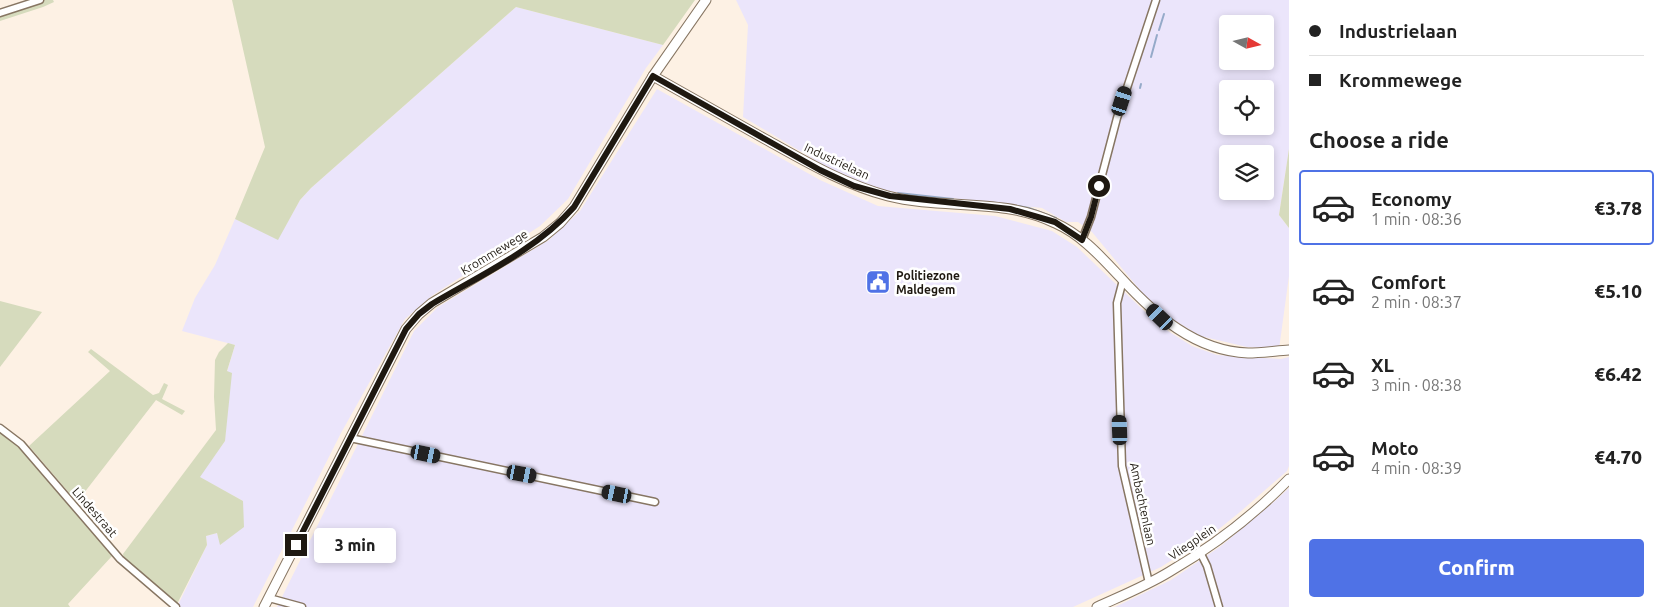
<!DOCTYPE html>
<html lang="en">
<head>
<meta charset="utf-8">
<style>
	:root { --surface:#fff; --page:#f2f2f2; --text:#222; --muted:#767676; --line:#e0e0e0; --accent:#4f72e6 }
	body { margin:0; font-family:Ubuntu,sans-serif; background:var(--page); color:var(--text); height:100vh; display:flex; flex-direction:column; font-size:19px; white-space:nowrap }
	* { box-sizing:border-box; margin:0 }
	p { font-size:16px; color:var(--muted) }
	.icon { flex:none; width:28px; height:28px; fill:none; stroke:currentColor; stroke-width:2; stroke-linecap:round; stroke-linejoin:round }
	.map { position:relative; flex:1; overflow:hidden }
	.sheet { display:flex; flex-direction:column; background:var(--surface); width:375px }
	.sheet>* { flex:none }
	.guide { display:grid; align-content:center; height:110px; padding:0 20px; background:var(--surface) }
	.needle { width:32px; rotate:98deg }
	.buttons { position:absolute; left:1219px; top:15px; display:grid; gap:10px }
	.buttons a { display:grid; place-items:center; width:55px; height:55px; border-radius:5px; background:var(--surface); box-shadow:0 2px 8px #0003; font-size:25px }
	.end { position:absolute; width:22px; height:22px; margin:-11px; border:6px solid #1e1810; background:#fff; box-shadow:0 0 0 2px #fff }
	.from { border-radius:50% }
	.bubble { position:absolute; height:35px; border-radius:5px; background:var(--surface); box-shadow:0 2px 8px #0003; font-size:16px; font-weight:800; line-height:35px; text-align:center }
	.car { position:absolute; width:15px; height:30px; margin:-15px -8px; border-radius:6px; box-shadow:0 0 4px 1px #0007; background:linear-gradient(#222 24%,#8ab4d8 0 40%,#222 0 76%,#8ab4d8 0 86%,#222 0) }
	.guide b { display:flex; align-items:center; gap:18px; height:48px; font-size:19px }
	.guide b+b { border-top:1px solid var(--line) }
	.guide i { width:12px; height:12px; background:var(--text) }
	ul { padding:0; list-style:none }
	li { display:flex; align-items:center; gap:15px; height:75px; margin:0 10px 8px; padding:0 10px; border:2px solid transparent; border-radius:5px }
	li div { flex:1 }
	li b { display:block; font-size:19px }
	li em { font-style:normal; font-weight:800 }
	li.selected { border-color:var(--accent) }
	li>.icon { width:45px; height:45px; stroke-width:1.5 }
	h2 { padding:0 20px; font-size:22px; line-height:60px }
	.cta { display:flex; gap:10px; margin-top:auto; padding:10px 20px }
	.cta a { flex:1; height:58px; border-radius:5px; background:var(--accent); color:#fff; font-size:20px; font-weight:800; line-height:58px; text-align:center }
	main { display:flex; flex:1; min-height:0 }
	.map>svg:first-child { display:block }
	.industrial { fill:#ebe5fb; fill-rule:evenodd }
	.green { fill:#d6dbbd }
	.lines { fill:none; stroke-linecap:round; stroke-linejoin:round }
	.stream { stroke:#95aac9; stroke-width:2 }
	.street-casing { stroke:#877663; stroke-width:9 }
	.secondary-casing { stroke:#877663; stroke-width:11 }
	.street { stroke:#fff; stroke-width:6 }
	.secondary { stroke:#fff; stroke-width:9 }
	.route { stroke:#1e1810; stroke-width:6 }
	.labels { text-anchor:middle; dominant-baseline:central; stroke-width:5; stroke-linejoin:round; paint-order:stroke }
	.street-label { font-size:12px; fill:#1e1810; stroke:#fff }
	.poi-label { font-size:12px; font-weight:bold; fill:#1e1810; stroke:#fff; text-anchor:start }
</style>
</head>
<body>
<main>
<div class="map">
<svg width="1289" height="607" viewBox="0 0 1289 607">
	<rect width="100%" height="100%" fill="#fdf1e4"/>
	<g class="industrial">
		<path d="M 736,0 L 1289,0 L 1289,149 L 1279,215 L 1289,228 L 1289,276 L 1279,349 L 1247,347 L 1200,336 L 1166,315 L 1144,295 L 1092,232 L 1078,222 L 1066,222 L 1042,208 L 886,191 L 840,175 L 743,117 L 748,25 ZM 1228,24 L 1265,24 L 1265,61 L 1228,61 ZM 1228,89 L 1265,89 L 1265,126 L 1228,126 ZM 1228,154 L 1265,154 L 1265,191 L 1228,191 Z"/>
		<path d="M 516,7 L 663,45 L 646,68 L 568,199 L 540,226 L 433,295 L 405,319 L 341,433 L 253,607 L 177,607 L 207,545 L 206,536 L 217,533 L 221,545 L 243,501 L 199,477 L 225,441 L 227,372 L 235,345 L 182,331 L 195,298 L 215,265 L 235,219 L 278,239 L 300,200 L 311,188 Z"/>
		<path d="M 657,89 L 820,180 L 878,206 L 995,216 L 1052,231 L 1077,247 L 1160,326 L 1192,346 L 1217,355 L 1281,359 L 1289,357 L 1289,466 L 1287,471 L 1240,512 L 1214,533 L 1161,567 L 1073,607 L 277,607 L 414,331 L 438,307 L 549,240 L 580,211 Z"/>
		<path d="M 1289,488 L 1289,607 L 1115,607 L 1171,580 L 1221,546 L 1275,501 Z"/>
	</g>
	<g class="green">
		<path d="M 44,0 L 53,0 L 54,2 L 43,7 L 0,21 L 0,15 Z"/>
		<path d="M 232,0 L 695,0 L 663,45 L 516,7 L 311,188 L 300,200 L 278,240 L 235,219 L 265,147 Z"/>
		<path d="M 1289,149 L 1289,228 L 1279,215 Z"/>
		<path d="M 0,301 L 42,312 L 0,367 Z"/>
		<path d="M 228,343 L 235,345 L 227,371 L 232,373 L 225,441 L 200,477 L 243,501 L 244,527 L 220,545 L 217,533 L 206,536 L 207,545 L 177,604 L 124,559 L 123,554 L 216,430 L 214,397 L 215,360 L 219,352 Z"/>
		<path d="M 91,349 L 153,395 L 159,393 L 164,383 L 168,385 L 162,399 L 185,411 L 182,415 L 156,400 L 77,502 L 29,446 L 110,371 L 88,352 Z"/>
		<path d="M 0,432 L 13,441 L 112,556 L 68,604 L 70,607 L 0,607 Z"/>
	</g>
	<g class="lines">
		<g class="stream">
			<path d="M 1159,30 L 1164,14"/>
			<path d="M 1151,57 L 1157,35"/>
			<path d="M 1140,88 L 1141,84"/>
			<path d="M 898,193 L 953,199"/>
			<path d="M 1018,206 L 1029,208 L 1056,218"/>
		</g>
		<defs>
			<g id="street">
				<path d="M 0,13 L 40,0"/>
				<path d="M 1082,240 L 1091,217 L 1117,118 L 1156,0"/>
				<path d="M 1123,280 L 1117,303 L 1122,466 L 1149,583"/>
				<path d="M 0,428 L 21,444 L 120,559 L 176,607"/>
				<path d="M 350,438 L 655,502"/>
				<path d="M 1200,552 L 1207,566 L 1219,607"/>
				<path d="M 269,598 L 302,607"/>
			</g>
			<g id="secondary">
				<path d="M 653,76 C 690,97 728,118 765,139 C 805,161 843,184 888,196 C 942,210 1003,197 1055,223 C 1082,235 1101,257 1121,278 C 1155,315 1195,351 1248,353 C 1261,353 1275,351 1289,350"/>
				<path d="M 264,607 L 406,329 L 419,314 L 432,303 L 543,237 L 560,223 L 574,207 L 653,76 L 706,0"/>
				<path d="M 1097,607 C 1121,596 1146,586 1169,572 C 1212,547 1254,515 1289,479"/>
			</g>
		</defs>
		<use href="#street" class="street-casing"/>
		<use href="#secondary" class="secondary-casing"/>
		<use href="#street" class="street"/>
		<use href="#secondary" class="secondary"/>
	</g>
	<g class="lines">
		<path class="route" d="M 296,545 L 406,329 L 419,314 L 432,304 C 481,275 536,250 574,207 L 653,76 L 820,170 L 854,186 L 890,196 L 1010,209 L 1055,222 L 1082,240 L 1091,217 L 1099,186"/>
	</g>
	<defs>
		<symbol id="civic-square" viewBox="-11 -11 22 22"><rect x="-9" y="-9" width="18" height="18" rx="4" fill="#4f72e6" stroke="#fff"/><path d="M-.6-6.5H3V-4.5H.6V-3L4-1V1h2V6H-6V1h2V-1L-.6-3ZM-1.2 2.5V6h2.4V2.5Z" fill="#fff"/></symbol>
	</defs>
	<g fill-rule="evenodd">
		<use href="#civic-square" x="864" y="268" width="28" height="28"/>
	</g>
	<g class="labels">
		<g class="street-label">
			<text transform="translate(837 161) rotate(25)">Industrielaan</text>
			<text transform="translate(494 252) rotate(-31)">Krommewege</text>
			<text transform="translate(1143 504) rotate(78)">Ambachtenlaan</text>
			<text transform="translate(95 512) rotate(49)">Lindestraat</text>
			<text transform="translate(1192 542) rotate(-34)">Vliegplein</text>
		</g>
		<g class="poi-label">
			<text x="896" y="275">Politiezone<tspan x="896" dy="14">Maldegem</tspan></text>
		</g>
	</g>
</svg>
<div class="buttons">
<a><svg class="needle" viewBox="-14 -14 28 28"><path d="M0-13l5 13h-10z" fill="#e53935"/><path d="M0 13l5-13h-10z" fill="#767676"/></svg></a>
<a><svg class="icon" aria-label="locate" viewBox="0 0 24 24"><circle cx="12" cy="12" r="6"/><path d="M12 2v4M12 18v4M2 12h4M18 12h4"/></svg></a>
<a><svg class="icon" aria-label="layers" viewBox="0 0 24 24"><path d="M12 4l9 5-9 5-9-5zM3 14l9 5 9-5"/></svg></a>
</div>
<i class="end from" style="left:1099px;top:186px"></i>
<i class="end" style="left:296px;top:545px"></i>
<div class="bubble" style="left:314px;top:528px;width:82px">3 min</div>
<i class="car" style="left:1122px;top:101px;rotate:18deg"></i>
<i class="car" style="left:1160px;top:317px;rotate:314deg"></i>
<i class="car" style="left:1120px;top:430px;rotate:358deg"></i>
<i class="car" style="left:426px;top:454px;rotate:102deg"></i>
<i class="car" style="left:522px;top:474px;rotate:101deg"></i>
<i class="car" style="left:617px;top:494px;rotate:282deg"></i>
</div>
<section class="sheet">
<div class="guide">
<b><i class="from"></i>Industrielaan</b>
<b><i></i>Krommewege</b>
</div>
<h2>Choose a ride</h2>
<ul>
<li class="selected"><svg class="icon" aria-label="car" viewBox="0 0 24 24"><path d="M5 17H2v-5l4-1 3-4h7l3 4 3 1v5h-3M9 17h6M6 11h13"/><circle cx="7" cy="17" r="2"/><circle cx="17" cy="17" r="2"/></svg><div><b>Economy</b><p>1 min · 08:36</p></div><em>€3.78</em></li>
<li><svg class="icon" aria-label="car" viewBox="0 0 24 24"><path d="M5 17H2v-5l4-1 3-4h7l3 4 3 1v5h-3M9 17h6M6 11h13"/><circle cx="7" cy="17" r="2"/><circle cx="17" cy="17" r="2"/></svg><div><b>Comfort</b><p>2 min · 08:37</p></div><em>€5.10</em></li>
<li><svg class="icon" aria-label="car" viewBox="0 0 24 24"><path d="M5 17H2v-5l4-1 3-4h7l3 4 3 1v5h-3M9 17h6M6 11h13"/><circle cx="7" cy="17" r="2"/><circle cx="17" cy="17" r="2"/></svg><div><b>XL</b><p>3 min · 08:38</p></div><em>€6.42</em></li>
<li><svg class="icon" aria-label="car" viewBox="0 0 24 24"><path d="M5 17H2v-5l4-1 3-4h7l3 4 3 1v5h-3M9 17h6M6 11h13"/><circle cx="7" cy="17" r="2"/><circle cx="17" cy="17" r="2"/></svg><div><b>Moto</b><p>4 min · 08:39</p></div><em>€4.70</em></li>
</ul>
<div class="cta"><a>Confirm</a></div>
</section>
</main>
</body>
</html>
